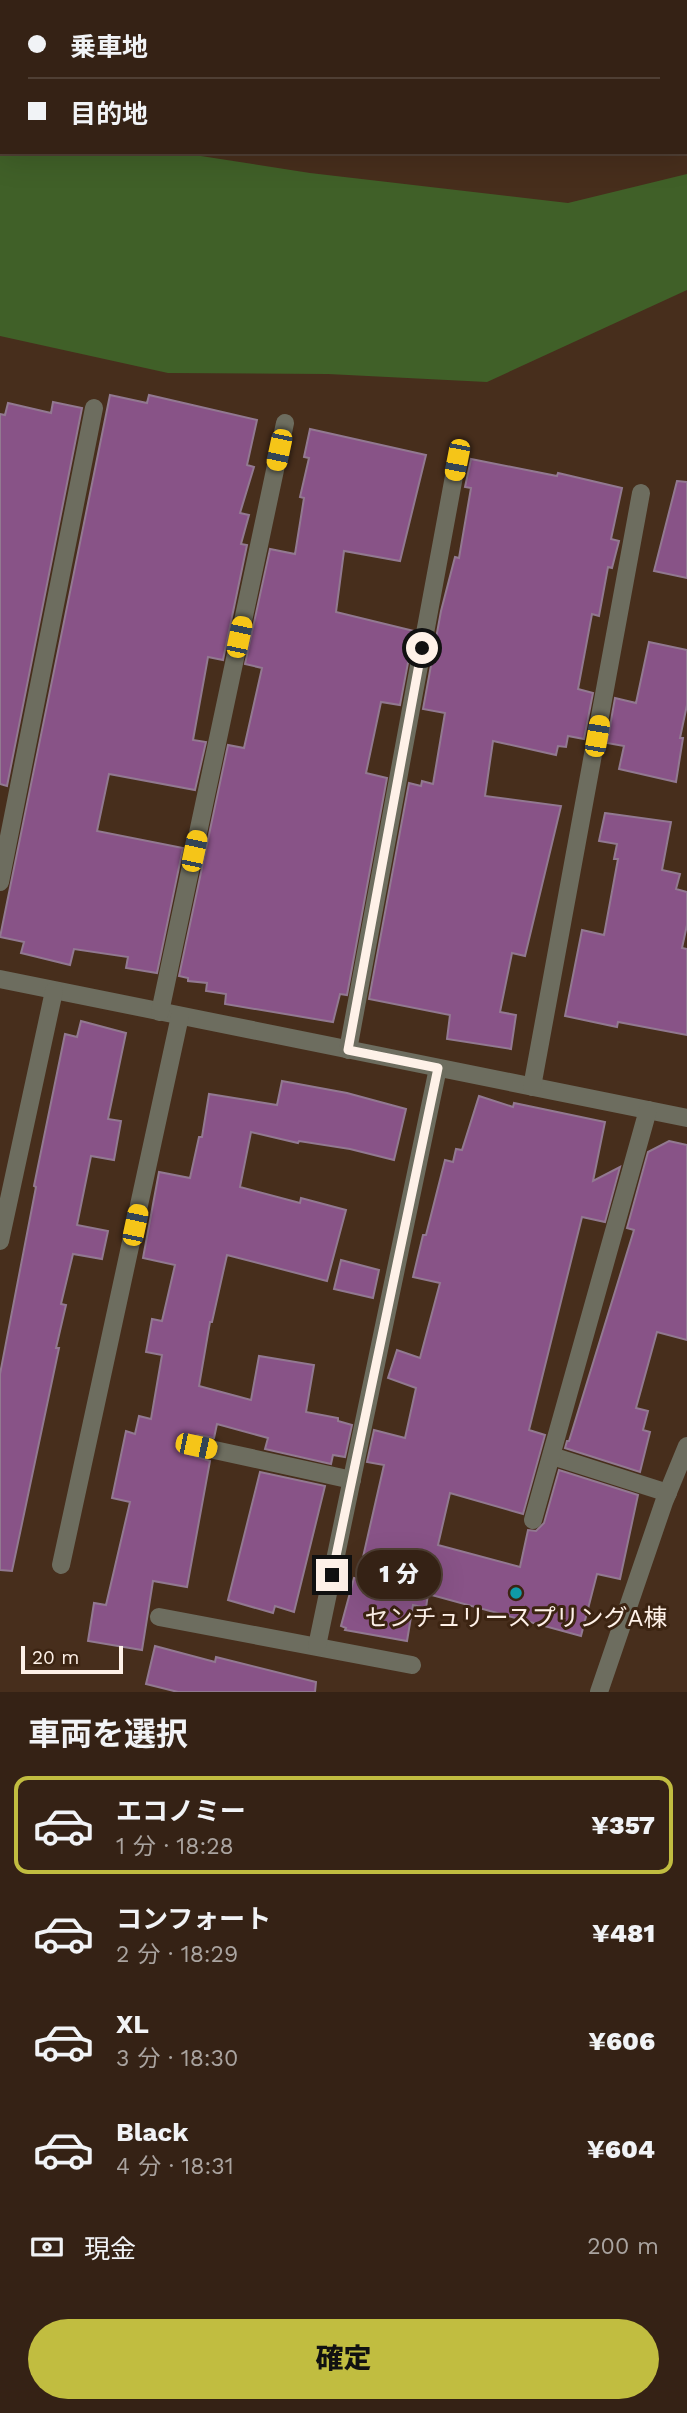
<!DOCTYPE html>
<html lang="ja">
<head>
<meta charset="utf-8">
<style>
	:root { --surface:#352215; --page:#402f22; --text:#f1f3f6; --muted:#aaa4a0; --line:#4f3f34; --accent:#c1bd40 }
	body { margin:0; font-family:"Work Sans","Noto Sans JP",sans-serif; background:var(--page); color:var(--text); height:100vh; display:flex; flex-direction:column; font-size:26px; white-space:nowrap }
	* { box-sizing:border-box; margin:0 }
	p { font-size:23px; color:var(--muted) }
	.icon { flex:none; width:38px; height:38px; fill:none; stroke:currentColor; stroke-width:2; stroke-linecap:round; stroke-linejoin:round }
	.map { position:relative; height:1692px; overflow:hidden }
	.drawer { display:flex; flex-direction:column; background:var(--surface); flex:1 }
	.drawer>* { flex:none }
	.hud { position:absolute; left:0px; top:0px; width:688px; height:154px; box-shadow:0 7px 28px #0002,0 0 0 2px var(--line); display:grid; align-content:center; height:154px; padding:0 28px; background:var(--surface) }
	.scale { position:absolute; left:21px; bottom:18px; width:102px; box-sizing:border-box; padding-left:7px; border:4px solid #fef1e8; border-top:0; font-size:19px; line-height:24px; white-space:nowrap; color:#fef1e8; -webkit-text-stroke:5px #3c2412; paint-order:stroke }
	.end { position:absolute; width:32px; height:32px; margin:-16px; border:9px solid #fef1e8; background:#111; box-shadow:0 0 0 4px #111 }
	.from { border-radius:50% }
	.bubble { position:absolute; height:49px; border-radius:24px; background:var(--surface); box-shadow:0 7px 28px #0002,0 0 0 2px var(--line); font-size:23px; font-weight:800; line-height:49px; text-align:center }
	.car { position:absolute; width:21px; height:42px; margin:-21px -10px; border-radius:9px; box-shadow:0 0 5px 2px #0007; background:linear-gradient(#f5c518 24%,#345 0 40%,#f5c518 0 76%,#345 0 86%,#f5c518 0) }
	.hud b { display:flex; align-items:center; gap:24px; height:66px; font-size:26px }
	.hud b+b { border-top:2px solid var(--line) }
	.hud i { width:18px; height:18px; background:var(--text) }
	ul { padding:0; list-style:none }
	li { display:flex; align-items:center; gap:21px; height:98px; margin:0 14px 10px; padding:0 14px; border:4px solid transparent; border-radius:14px }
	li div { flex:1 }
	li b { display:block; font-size:26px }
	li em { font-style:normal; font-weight:800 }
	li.selected { border-color:var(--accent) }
	li>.icon { width:63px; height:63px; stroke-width:1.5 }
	h2 { padding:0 28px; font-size:32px; line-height:84px }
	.pay { display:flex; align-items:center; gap:18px; height:77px; padding:0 28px; font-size:26px }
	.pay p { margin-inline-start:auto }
	.primary-button { display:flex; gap:14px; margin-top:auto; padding:14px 28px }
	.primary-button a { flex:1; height:80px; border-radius:42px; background:var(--accent); color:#111; font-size:28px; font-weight:800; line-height:80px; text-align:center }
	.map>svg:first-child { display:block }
	.green { fill:#406028 }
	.building { fill:#885387; stroke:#927991; stroke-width:2 }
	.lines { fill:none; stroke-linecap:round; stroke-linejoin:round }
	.minor { stroke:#6d6d5f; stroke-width:18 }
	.route { stroke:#fef1e8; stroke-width:9 }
	.culture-dot { fill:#0f9aa8; stroke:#3c2412; stroke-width:2.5 }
	.labels { text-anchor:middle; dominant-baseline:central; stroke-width:6; stroke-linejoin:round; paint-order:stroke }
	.poi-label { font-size:24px; fill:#fef1e8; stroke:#3c2412 }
</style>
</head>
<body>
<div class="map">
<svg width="687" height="1692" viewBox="0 0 687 1692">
	<rect width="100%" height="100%" fill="#472e1c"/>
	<path class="green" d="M 0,126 L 2,152 L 175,152 L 310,173 L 568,203 L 687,174 L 687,290 L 487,382 L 328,374 L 168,373 L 0,336 Z"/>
	<g class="building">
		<path d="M 110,395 L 147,403 L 149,395 L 257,420 L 247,465 L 254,467 L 240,513 L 249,515 L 241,544 L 247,545 L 223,660 L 208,657 L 193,740 L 206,742 L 195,790 L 109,774 L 97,831 L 183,848 L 157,973 L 126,968 L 128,957 L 74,949 L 70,965 L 21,953 L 24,942 L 0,937 Z"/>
		<path d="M 53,402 L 82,408 L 7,786 L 0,784 L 0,414 L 5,415 L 8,403 L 51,413 Z"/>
		<path d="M 310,429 L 426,455 L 400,561 L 344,551 L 336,612 L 414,631 L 400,705 L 381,702 L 366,773 L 387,778 L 347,995 L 340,994 L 333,1022 L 225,1004 L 226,994 L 206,991 L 207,983 L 188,981 L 188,978 L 179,976 L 228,745 L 244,748 L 262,668 L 245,664 L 270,549 L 295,554 L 304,498 L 300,497 L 309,458 L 304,457 Z"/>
		<path d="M 471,459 L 557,476 L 558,473 L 622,488 L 611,539 L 619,541 L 612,568 L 608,567 L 599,616 L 592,614 L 578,689 L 593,693 L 584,739 L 568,736 L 566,747 L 558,746 L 556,755 L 493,741 L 485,796 L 561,806 L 525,956 L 512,953 L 500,1012 L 516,1015 L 511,1049 L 447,1039 L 450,1015 L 369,999 L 409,783 L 421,786 L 422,781 L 433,784 L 445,713 L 423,709 L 441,611 L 455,557 L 459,558 L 471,488 L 465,487 Z"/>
		<path d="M 677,481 L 687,482 L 687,578 L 654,571 Z"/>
		<path d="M 649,642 L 687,650 L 687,705 L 680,738 L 683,738 L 676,782 L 619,769 L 624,746 L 607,743 L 615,698 L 636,703 Z"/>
		<path d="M 605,813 L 671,822 L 662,870 L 680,874 L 676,889 L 687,892 L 687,925 L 682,948 L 687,949 L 687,1035 L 618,1022 L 617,1027 L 565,1016 L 582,930 L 604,935 L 618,859 L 614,859 L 617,844 L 599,841 Z"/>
		<path d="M 81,1021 L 126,1033 L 108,1119 L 121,1121 L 114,1160 L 91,1156 L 77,1225 L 108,1231 L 102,1259 L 73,1254 L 61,1304 L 66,1305 L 56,1348 L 59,1348 L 12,1571 L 0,1570 L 0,1374 L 36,1187 L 34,1186 L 65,1034 L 77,1037 Z"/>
		<path d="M 282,1081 L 347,1093 L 406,1109 L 394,1160 L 350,1149 L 299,1141 L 298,1143 L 251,1132 L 240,1187 L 300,1203 L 301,1198 L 346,1210 L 327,1281 L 227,1255 L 212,1322 L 210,1322 L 199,1386 L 251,1400 L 259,1356 L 314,1365 L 306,1412 L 338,1418 L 338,1421 L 352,1425 L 345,1457 L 333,1455 L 331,1464 L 265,1449 L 268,1438 L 217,1424 L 214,1438 L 198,1435 L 188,1438 L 185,1444 L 188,1454 L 210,1461 L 187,1587 L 153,1581 L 142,1650 L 88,1641 L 94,1603 L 106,1605 L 130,1502 L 112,1498 L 126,1431 L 135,1434 L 139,1416 L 151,1419 L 162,1355 L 146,1352 L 152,1319 L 162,1321 L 175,1265 L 143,1258 L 159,1172 L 190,1178 L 199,1137 L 202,1137 L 209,1094 L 277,1105 Z"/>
		<path d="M 479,1096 L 513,1107 L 514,1103 L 605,1122 L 593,1181 L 620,1167 L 605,1222 L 582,1217 L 529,1430 L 545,1435 L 523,1514 L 450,1493 L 438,1545 L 520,1567 L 528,1530 L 536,1531 L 544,1523 L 559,1470 L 638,1495 L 620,1579 L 597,1574 L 581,1636 L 428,1594 L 426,1608 L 413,1605 L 407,1641 L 345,1630 L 346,1628 L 341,1626 L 354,1578 L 358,1579 L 384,1465 L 367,1462 L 374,1430 L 405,1438 L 416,1388 L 388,1378 L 397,1350 L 420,1358 L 440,1283 L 413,1277 L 423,1235 L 426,1235 L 445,1160 L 453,1162 L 456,1149 L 462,1150 Z"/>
		<path d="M 669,1141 L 687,1145 L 687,1340 L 657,1332 L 636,1408 L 648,1411 L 643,1430 L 650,1432 L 640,1472 L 565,1448 L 567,1441 L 569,1441 L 634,1230 L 627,1228 L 648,1152 Z"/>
		<path d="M 341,1260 L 379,1270 L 373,1298 L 334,1289 Z"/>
		<path d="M 260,1472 L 325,1486 L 294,1612 L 275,1606 L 273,1613 L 228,1600 Z"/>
		<path d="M 155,1646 L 215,1662 L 216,1657 L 316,1682 L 315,1692 L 178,1692 L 146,1684 Z"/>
	</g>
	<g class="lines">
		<g class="minor">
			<path d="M 0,882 L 94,408"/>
			<path d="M 0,979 L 687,1118"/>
			<path d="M 160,1012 L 285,423"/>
			<path d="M 348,1050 L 457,460"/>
			<path d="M 532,1087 L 641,493"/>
			<path d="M 0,1241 L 54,991"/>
			<path d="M 196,1446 L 352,1480"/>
			<path d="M 552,1456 L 668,1493"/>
			<path d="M 533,1520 L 648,1110"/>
			<path d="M 61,1565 L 180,1016"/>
			<path d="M 159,1617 L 412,1665"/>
			<path d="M 317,1646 L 438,1068"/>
			<path d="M 599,1692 L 664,1502 L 687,1446"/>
		</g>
	</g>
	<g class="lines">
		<path class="route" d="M 332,1575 L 438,1068 L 348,1050 L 422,648"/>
	</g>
	<circle class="culture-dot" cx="516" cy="1593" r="7"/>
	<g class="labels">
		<g class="poi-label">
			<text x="516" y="1618">センチュリースプリングA棟</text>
		</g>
	</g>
</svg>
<div class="scale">20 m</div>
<i class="end from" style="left:422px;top:648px"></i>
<i class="end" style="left:332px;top:1575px"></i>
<div class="bubble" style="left:357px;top:1550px;width:84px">1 分</div>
<i class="car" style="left:279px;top:450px;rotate:192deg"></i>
<i class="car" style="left:457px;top:460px;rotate:191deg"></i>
<i class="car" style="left:239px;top:637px;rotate:12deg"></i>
<i class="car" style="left:597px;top:736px;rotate:10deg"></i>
<i class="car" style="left:194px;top:851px;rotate:12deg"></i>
<i class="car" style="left:135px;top:1225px;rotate:12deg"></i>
<i class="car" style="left:196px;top:1446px;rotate:102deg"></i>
<div class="hud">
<b><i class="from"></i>乗車地</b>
<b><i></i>目的地</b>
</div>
</div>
<section class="drawer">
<h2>車両を選択</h2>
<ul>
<li class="selected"><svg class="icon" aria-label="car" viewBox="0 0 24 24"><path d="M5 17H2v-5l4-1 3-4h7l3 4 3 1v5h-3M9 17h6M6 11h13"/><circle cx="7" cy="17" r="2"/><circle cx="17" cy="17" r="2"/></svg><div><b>エコノミー</b><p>1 分 · 18:28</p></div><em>¥357</em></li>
<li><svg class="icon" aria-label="car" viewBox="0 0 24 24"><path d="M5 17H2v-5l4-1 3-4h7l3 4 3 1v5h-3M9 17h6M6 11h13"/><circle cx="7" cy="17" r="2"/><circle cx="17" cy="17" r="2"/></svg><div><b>コンフォート</b><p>2 分 · 18:29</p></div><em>¥481</em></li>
<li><svg class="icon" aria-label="car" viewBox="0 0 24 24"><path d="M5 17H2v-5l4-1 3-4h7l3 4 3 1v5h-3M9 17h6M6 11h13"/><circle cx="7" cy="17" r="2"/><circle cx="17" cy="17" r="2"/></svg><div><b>XL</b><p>3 分 · 18:30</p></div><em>¥606</em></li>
<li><svg class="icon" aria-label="car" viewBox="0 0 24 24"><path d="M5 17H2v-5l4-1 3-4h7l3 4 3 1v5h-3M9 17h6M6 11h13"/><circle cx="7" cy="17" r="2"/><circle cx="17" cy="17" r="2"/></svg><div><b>Black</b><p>4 分 · 18:31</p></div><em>¥604</em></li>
</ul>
<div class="pay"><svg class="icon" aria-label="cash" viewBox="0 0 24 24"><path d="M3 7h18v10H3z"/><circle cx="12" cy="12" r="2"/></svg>現金<p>200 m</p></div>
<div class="primary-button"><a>確定</a></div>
</section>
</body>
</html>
